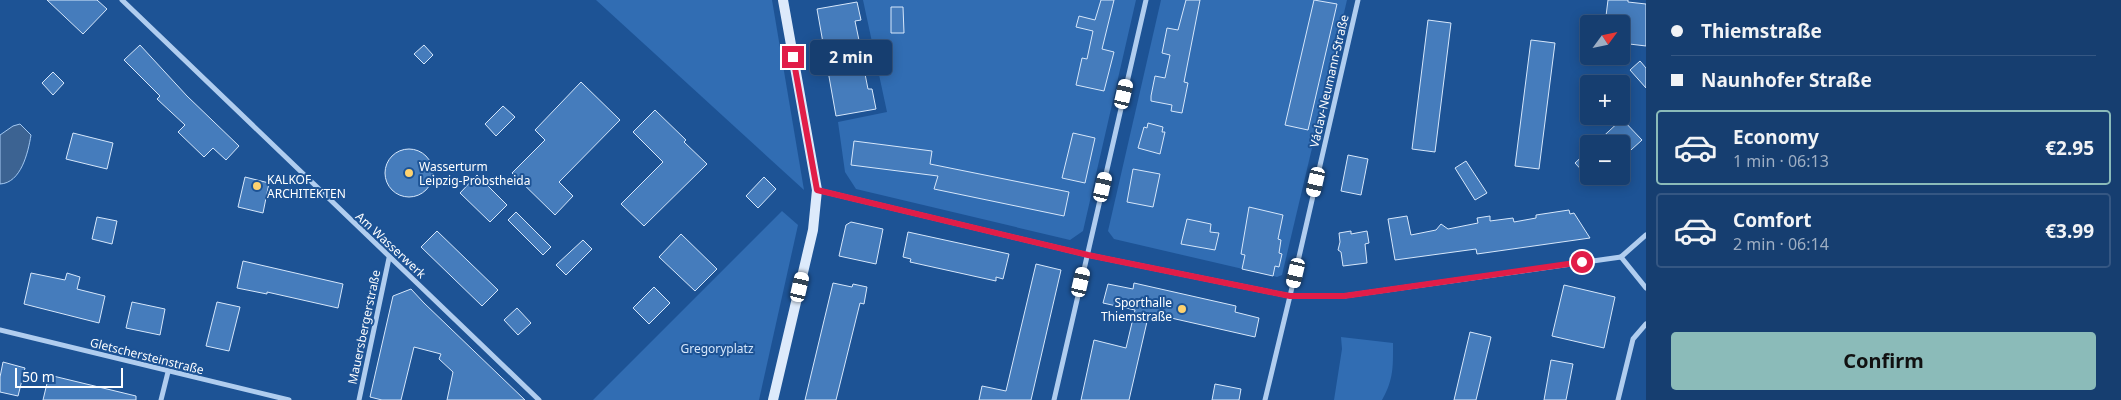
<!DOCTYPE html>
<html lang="en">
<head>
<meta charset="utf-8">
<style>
	:root { --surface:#163e70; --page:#1f4575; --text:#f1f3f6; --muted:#9eaec3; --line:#355783; --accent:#8bbbb9 }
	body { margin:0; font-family:"Noto Sans",sans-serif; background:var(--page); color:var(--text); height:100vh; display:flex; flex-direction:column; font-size:19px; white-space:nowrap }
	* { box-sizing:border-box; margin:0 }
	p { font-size:16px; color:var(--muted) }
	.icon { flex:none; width:28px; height:28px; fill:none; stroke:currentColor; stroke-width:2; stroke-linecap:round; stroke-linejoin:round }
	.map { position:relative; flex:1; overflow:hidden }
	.details { display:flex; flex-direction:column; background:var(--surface); width:475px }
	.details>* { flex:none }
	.top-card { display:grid; align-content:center; height:110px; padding:0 25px; background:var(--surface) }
	.needle { width:32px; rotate:57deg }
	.controls { position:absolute; left:1580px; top:15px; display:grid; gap:10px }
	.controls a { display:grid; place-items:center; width:50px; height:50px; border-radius:5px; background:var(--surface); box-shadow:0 2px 12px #0003,0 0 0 1px var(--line); font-size:25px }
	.scale { position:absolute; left:15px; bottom:12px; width:108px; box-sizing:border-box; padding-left:5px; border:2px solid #fff; border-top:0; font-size:14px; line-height:18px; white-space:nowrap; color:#fff; -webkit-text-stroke:4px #1d5395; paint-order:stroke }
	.end { position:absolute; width:22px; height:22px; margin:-11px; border:6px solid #e11d48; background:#fff; box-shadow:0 0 0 2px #fff }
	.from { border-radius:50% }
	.bubble { position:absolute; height:35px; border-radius:5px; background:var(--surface); box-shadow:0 2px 12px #0003,0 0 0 1px var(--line); font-size:16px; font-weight:700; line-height:35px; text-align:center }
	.car { position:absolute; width:15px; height:30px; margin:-15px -8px; border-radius:6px; box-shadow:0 0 4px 1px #0007; background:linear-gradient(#fff 24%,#345 0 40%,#fff 0 76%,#345 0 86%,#fff 0) }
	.top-card b { display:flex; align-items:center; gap:18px; height:48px; font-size:19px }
	.top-card b+b { border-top:1px solid var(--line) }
	.top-card i { width:12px; height:12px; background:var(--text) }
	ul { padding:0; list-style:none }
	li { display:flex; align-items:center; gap:15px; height:75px; margin:0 10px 8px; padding:0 15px; border:2px solid var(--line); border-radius:5px }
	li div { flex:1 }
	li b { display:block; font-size:19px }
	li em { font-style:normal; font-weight:700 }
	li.active { border-color:var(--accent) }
	li>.icon { width:45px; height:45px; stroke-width:1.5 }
	.primary-button { display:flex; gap:10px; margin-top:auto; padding:10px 25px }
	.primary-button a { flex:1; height:58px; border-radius:5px; background:var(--accent); color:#111; font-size:20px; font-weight:700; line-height:58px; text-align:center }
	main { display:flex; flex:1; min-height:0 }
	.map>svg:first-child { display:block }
	.green { fill:#316db3 }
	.water { fill:#3c6392; stroke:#a3c8f1 }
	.building { fill:#457cbc; stroke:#d6e7fb }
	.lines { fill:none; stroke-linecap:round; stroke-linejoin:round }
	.street { stroke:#b0cdef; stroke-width:5 }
	.secondary { stroke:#ddeafb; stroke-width:10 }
	.route { stroke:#e11d48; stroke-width:6 }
	.poi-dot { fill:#fed26f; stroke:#1d5395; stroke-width:2 }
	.labels { text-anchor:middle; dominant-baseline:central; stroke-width:4; stroke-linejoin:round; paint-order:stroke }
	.street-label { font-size:12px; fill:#fff; stroke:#1d5395 }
	.poi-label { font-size:12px; fill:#fff; stroke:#1d5395; text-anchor:start }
	.park-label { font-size:12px; fill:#d6e7fb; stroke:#1d5395 }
</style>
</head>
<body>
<main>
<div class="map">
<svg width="1646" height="400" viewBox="0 0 1646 400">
	<rect width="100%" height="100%" fill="#1d5395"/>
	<g class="green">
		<path d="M 596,0 L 772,0 L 804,190 Z"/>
		<path d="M 863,0 L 1136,0 L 1083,231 L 1070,240 L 856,189 L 845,172 L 838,122 L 887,112 Z"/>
		<path d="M 1161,0 L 1347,0 L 1282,275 L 1277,277 L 1114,239 L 1108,231 Z"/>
		<path d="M 782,211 L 798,225 L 759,400 L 593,400 Z"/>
		<path d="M 1341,337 L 1393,343 C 1393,366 1394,379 1382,400 L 1334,400 L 1342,349 Z"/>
	</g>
	<path class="water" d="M 20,124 L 31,135 C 28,153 21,183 0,184 L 0,135 L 13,126 Z"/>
	<g class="building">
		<path d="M 47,0 L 97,0 L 107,9 L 83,34 Z"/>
		<path d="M 1101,0 L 1114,0 L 1102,49 L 1114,52 L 1104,91 L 1076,85 L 1082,58 L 1087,59 L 1093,31 L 1076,27 L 1079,16 L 1095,20 Z"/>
		<path d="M 1186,0 L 1200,0 L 1184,82 L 1188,83 L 1182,113 L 1171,111 L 1172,105 L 1151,101 L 1151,96 L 1155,76 L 1165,78 L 1170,55 L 1162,53 L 1167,28 L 1178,30 Z"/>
		<path d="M 1314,0 L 1337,4 L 1308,130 L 1285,125 Z"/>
		<path d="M 1608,0 L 1628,0 L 1628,2 L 1646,4 L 1646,46 L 1621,43 L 1621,24 L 1605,24 Z"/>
		<path d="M 857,2 L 861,20 L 855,21 L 861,50 L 865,49 L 867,63 L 863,64 L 868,89 L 872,89 L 876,109 L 836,116 L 817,9 Z"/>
		<path d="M 891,7 L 903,7 L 904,33 L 891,33 Z"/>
		<path d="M 1428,20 L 1451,23 L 1435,152 L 1412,149 Z"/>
		<path d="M 1531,40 L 1555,43 L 1539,169 L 1515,166 Z"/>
		<path d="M 140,45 L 187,96 L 239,146 L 226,160 L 213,148 L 204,157 L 178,132 L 185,125 L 157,99 L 160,96 L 124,60 Z"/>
		<path d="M 424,45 L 433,55 L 424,64 L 414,54 Z"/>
		<path d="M 1640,61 L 1646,68 L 1646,88 L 1630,70 Z"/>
		<path d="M 53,72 L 64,83 L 53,95 L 42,83 Z"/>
		<path d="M 581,82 L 620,120 L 559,182 L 573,196 L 555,215 L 512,173 L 545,140 L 535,130 Z"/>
		<path d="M 503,106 L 515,117 L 496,136 L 485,124 Z"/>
		<path d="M 655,110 L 686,140 L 684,142 L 707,164 L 644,226 L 621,204 L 663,162 L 633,132 Z"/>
		<path d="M 1622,119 L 1642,140 L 1621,159 L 1621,144 L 1595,144 Z"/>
		<path d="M 1148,123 L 1163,127 L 1162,132 L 1165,132 L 1160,154 L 1138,148 L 1144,127 L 1147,128 Z"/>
		<path d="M 73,133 L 113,143 L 107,169 L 66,159 Z"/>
		<path d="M 1073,133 L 1095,138 L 1085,183 L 1062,178 Z"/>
		<path d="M 854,141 L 932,151 L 930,164 L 1069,192 L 1064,216 L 934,189 L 938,176 L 851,165 Z"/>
		<circle cx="409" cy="173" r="24"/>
		<path d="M 1589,150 L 1589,178 L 1575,163 Z"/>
		<path d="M 1348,155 L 1368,159 L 1361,195 L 1341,191 Z"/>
		<path d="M 1466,161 L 1487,193 L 1475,200 L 1455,168 Z"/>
		<path d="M 1133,169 L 1160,174 L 1153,207 L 1127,202 Z"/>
		<path d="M 477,175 L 507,205 L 490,222 L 460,193 Z"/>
		<path d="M 245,177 L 269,183 L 263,213 L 238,207 Z"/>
		<path d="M 764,177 L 776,189 L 758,208 L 746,196 Z"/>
		<path d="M 1249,207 L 1283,215 L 1278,239 L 1281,240 L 1279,253 L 1282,254 L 1279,267 L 1275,266 L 1273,276 L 1242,269 L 1245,255 L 1241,254 Z"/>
		<path d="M 1569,210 L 1570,214 L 1574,213 L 1590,238 L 1477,254 L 1476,249 L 1395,260 L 1388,219 L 1407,216 L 1411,235 L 1436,230 L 1441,224 L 1448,229 L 1478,223 L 1477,218 L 1490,216 L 1490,221 L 1513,218 L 1514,222 L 1536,218 L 1536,215 Z"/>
		<path d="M 516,212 L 551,247 L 543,255 L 508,220 Z"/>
		<path d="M 97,217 L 117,221 L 112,244 L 92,239 Z"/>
		<path d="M 1187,219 L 1211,224 L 1210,232 L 1219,233 L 1215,250 L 1181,244 Z"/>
		<path d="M 851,222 L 883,229 L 876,264 L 839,256 L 846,225 Z"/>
		<path d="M 437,231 L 498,290 L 482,306 L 421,247 Z"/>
		<path d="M 1351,231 L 1351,234 L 1367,231 L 1369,243 L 1365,244 L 1367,263 L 1343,266 L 1341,252 L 1338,250 L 1340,242 L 1339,233 Z"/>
		<path d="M 908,232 L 1009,254 L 1003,279 L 996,277 L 996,281 L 910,262 L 911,259 L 903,257 Z"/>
		<path d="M 681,234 L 717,269 L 695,291 L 659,257 Z"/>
		<path d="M 583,240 L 592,249 L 566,275 L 556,265 Z"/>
		<path d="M 243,261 L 343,284 L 338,308 L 267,292 L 267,294 L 237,288 Z"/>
		<path d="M 1036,264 L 1061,270 L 1031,400 L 979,400 L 982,386 L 1006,391 Z"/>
		<path d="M 31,273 L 65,280 L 67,273 L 80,277 L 77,289 L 105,296 L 99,323 L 24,304 Z"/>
		<path d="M 833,283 L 852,287 L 853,284 L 867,287 L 864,304 L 860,303 L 836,400 L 805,400 Z"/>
		<path d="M 1134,283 L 1236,306 L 1235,312 L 1259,318 L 1255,337 L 1149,313 L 1129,400 L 1081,400 L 1094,340 L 1126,348 L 1135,310 L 1103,303 L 1108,284 L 1133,289 Z"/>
		<path d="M 1564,285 L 1615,297 L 1604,348 L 1552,336 Z"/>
		<path d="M 654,287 L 670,303 L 649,324 L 633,308 Z"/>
		<path d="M 411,289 L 424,303 L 525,400 L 447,400 L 453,372 L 439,359 L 441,354 L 414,347 L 401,400 L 382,400 L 370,397 L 393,296 Z"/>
		<path d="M 132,302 L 165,309 L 160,335 L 126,328 Z"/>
		<path d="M 217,302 L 240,307 L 229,351 L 206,346 Z"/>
		<path d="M 517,308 L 531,323 L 518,335 L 504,320 Z"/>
		<path d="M 1470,332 L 1491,337 L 1476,400 L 1454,400 Z"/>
		<path d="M 1551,360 L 1573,364 L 1566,400 L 1544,400 Z"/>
		<path d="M 3,362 L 25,368 L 18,396 L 0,392 L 0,377 Z"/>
		<path d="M 49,375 L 136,396 L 136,400 L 43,400 Z"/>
		<path d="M 1215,384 L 1241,389 L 1239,400 L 1212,400 Z"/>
	</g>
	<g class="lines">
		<g class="street">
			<path d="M 122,0 L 539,400"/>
			<path d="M 817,190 L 1088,255 L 1290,296 L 1344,296 L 1621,257"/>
			<path d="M 1621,257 L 1646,288"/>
			<path d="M 1621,257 L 1646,235"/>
			<path d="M 0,330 L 289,400"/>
			<path d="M 161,400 L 168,372"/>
			<path d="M 359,400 L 389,258"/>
			<path d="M 1054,400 L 1146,0"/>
			<path d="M 1265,400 L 1290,296 L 1358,0"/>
			<path d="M 1618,400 L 1633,339 L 1646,324"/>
		</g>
		<path class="secondary" d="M 773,400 L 813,230 L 817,190 L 783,0"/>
	</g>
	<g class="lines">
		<path class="route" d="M 793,57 L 817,190 L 1088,255 L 1290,296 L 1344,296 L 1582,262"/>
	</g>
	<g class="poi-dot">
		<circle cx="409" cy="173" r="5"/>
		<circle cx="257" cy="186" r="5"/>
		<circle cx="1182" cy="309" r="5"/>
	</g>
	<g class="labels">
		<g class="street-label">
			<text transform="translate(1329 81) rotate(-77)">Václav-Neumann-Straße</text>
			<text transform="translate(391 245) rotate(43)">Am Wasserwerk</text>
			<text transform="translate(364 327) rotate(-78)">Mauersbergerstraße</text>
			<text transform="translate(147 356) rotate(14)">Gletschersteinstraße</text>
		</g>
		<g class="poi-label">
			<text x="419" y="166">Wasserturm<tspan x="419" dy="14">Leipzig-Probstheida</tspan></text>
			<text x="267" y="179">KALKOF<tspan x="267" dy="14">ARCHITEKTEN</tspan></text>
			<text x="1172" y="302" text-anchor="end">Sporthalle<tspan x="1172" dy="14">Thiemstraße</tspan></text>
		</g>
		<g class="park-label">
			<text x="717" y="348">Gregoryplatz</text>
		</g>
	</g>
</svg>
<div class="controls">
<a><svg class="needle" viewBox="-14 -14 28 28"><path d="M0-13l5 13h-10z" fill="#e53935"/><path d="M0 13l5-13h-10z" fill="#9eaec3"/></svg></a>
<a>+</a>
<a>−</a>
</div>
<div class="scale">50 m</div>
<i class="end from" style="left:1582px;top:262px"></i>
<i class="end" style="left:793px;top:57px"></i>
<div class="bubble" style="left:810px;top:40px;width:82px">2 min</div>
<i class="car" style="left:1124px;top:94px;rotate:13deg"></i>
<i class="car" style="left:1316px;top:182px;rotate:193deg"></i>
<i class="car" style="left:1103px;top:187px;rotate:13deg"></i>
<i class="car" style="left:1296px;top:273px;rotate:193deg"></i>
<i class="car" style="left:1081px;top:282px;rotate:13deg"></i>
<i class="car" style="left:800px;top:287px;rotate:13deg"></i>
</div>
<section class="details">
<div class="top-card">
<b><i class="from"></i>Thiemstraße</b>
<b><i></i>Naunhofer Straße</b>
</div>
<ul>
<li class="active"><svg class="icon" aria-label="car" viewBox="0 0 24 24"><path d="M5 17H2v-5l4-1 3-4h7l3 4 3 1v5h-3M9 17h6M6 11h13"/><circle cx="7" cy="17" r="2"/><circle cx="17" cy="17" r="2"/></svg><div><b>Economy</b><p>1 min · 06:13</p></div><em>€2.95</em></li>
<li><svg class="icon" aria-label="car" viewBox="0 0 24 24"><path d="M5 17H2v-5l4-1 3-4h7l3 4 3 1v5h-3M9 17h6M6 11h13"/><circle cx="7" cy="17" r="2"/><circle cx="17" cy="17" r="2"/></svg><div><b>Comfort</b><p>2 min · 06:14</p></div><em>€3.99</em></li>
</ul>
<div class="primary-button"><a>Confirm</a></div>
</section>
</main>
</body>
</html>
